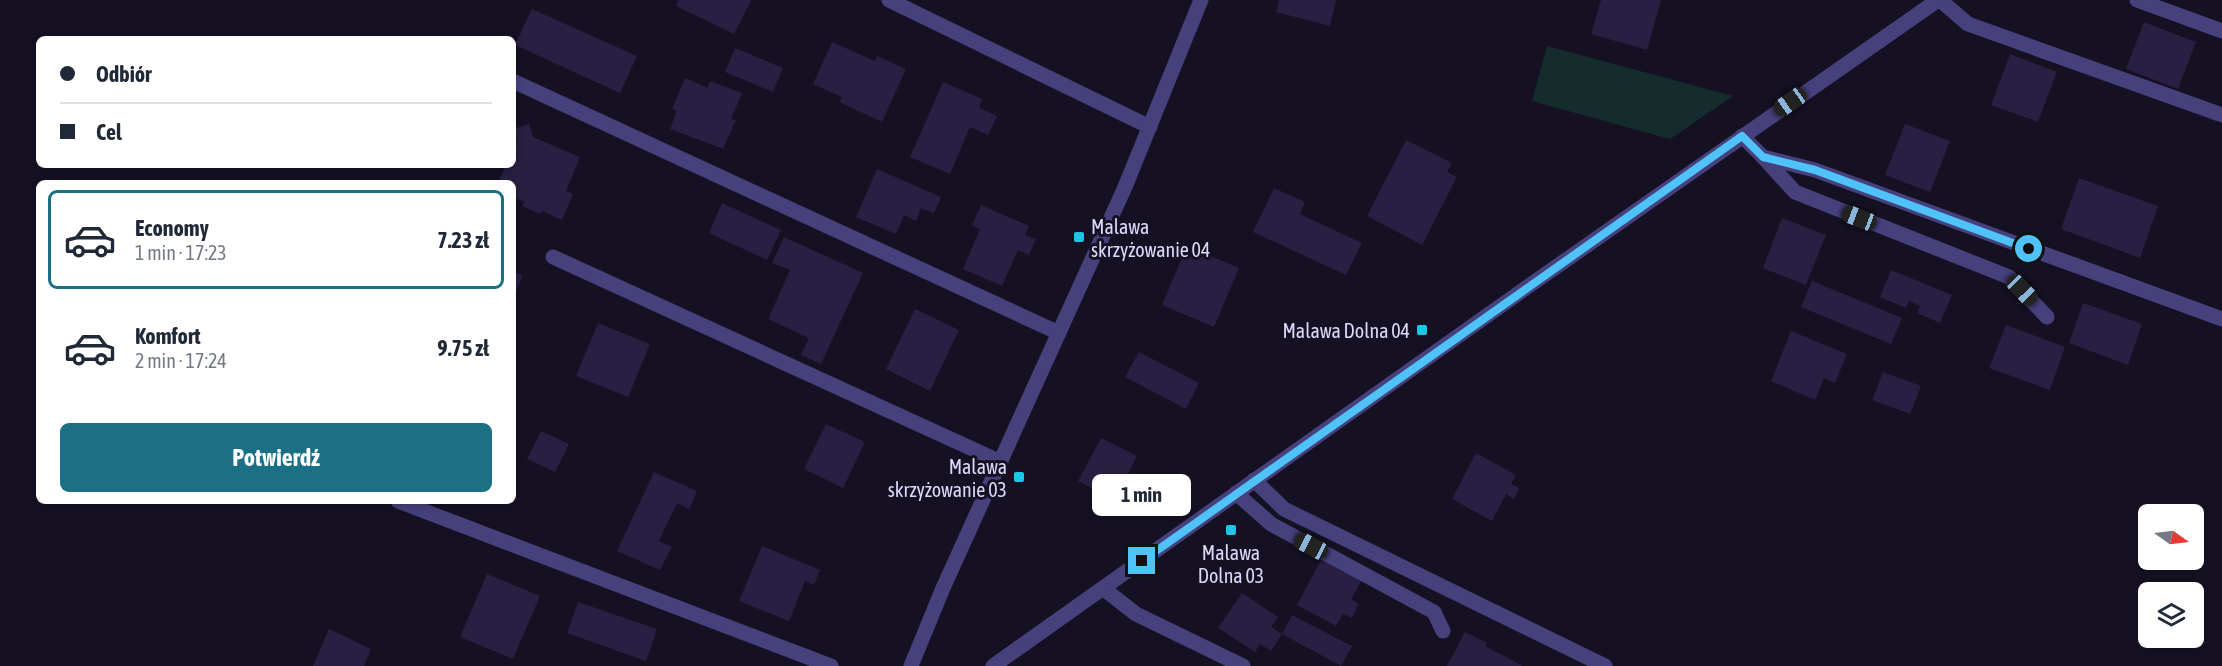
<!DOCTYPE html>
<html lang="pl">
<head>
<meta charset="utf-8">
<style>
	:root { --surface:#fff; --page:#f6f6f7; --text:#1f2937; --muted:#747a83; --line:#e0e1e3; --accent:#1c7086 }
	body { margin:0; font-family:"Asap Condensed",sans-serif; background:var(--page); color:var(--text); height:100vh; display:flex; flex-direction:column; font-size:22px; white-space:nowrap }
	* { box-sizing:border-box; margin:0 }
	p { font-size:20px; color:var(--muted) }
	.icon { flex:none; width:33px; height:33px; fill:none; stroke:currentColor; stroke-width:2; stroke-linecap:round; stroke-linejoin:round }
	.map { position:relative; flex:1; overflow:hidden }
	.panel { position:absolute; left:36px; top:180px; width:480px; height:324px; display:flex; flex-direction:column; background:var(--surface); border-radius:9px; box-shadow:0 3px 9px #0003 }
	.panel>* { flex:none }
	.guide { position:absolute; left:36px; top:36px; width:480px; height:132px; border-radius:9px; box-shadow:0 3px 9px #0003; display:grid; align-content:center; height:132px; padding:0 24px; background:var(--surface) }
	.needle { width:39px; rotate:104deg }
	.tools { position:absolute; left:2138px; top:504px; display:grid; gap:12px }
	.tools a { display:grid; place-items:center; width:66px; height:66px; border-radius:9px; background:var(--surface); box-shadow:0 3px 9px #0003; font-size:30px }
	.end { position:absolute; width:27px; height:27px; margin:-14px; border:8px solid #4fc3f7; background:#111; box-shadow:0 0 0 3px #111 }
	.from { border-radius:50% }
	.bubble { position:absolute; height:42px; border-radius:9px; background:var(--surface); box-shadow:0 3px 9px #0003; font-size:20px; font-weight:700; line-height:42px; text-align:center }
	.car { position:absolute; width:18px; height:36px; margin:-18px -9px; border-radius:8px; box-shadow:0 0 4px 2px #0007; background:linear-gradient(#222 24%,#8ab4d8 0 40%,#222 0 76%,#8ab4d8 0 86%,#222 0) }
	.guide b { display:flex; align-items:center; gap:21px; height:57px; font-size:22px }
	.guide b+b { border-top:2px solid var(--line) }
	.guide i { width:15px; height:15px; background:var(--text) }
	ul { padding:10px 0 0; list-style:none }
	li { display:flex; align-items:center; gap:18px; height:99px; margin:0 12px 9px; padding:0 12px; border:3px solid transparent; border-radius:9px }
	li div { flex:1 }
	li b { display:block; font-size:22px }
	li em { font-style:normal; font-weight:700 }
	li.current { border-color:var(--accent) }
	li>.icon { width:54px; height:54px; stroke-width:1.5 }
	.action { display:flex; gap:12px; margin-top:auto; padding:12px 24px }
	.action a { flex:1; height:69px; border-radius:9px; background:var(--accent); color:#fff; font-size:24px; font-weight:700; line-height:69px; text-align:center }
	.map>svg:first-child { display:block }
	.green { fill:#152c2d }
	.building { fill:#281f42 }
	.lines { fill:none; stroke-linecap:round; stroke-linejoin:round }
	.service { stroke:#46417d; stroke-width:15 }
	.tertiary { stroke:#46417d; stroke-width:15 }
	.route { stroke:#4fc3f7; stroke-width:8 }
	.poi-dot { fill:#19c7e6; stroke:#151123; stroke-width:2 }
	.labels { text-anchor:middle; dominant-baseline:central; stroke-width:6; stroke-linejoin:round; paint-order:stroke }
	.poi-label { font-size:20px; fill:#ddd8fb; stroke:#151123; text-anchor:end }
</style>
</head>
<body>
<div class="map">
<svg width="2222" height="666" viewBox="0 0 2222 666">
	<rect width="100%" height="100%" fill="#151123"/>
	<path class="green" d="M 1547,46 L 1733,96 L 1670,139 L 1532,101 Z"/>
	<g class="building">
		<path d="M 679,0 L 751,0 L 734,34 L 676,6 Z"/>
		<path d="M 1279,0 L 1336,0 L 1330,26 L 1276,12 Z"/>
		<path d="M 1601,0 L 1661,0 L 1647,50 L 1591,34 Z"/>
		<path d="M 532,9 L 637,56 L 620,93 L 515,45 Z"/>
		<path d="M 2144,22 L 2196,42 L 2178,89 L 2126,69 Z"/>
		<path d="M 832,42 L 875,61 L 877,56 L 906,69 L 882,122 L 839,102 L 842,97 L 813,84 Z"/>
		<path d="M 735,48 L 783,68 L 773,92 L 725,72 Z"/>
		<path d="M 2010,54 L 2057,72 L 2038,122 L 1991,105 Z"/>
		<path d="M 685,78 L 708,88 L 710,81 L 742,93 L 731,119 L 736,120 L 723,149 L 670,129 L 677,111 L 672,109 Z"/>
		<path d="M 943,82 L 982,99 L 979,108 L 997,116 L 988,135 L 970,127 L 950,174 L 910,157 Z"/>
		<path d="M 529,124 L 533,137 L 580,157 L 566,191 L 573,194 L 562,220 L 542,211 L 540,214 L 522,206 L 524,202 L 513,197 L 513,183 L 498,183 L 506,165 L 513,165 L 513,151 L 517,142 L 513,129 Z"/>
		<path d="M 1905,124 L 1950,141 L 1930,192 L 1885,175 Z"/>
		<path d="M 1406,140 L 1452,163 L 1447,172 L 1457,177 L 1422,245 L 1367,216 Z"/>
		<path d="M 877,169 L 941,197 L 934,213 L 921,208 L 916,221 L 904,215 L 896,234 L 856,217 Z"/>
		<path d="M 2079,178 L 2158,206 L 2140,258 L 2061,229 Z"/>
		<path d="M 1274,188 L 1305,202 L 1300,214 L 1362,243 L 1346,275 L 1253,232 Z"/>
		<path d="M 722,203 L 781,230 L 767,260 L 709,233 Z"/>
		<path d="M 981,205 L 1029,226 L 1025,235 L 1036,239 L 1029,255 L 1018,250 L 1002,286 L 963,269 L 980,229 L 972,225 Z"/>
		<path d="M 1782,218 L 1826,235 L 1806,285 L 1763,268 Z"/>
		<path d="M 784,237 L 863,273 L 821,364 L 801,355 L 809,338 L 768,319 L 790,270 L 772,263 Z"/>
		<path d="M 1187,246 L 1239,268 L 1214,327 L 1162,305 Z"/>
		<path d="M 1891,270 L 1952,295 L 1940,323 L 1917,313 L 1920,306 L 1909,301 L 1906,308 L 1880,297 Z"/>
		<path d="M 513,271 L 523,276 L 513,298 Z"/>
		<path d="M 1812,281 L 1902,318 L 1891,344 L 1801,307 Z"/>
		<path d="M 2083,303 L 2142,324 L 2128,365 L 2069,343 Z"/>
		<path d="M 915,309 L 959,330 L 930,391 L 886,369 Z"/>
		<path d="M 598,323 L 650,344 L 628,397 L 576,376 Z"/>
		<path d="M 2006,325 L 2065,347 L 2050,390 L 1989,368 Z"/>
		<path d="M 1791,331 L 1847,354 L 1835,383 L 1824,378 L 1815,400 L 1771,381 Z"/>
		<path d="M 1139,352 L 1199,383 L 1186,409 L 1125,377 Z"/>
		<path d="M 1883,372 L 1921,386 L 1910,414 L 1872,400 Z"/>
		<path d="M 826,424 L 865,442 L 843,488 L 804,469 Z"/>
		<path d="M 541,431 L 569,444 L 555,472 L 527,459 Z"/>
		<path d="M 1101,438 L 1137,456 L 1115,500 L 1078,481 Z"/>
		<path d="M 1476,453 L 1516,475 L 1511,484 L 1519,488 L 1514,499 L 1506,494 L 1492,521 L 1452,499 Z"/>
		<path d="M 654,472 L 697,491 L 689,509 L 677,503 L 659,541 L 672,547 L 660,570 L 617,551 Z"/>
		<path d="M 762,546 L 820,570 L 814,585 L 805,581 L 789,621 L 739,601 Z"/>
		<path d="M 1322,558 L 1362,580 L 1351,599 L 1359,604 L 1352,618 L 1343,614 L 1336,626 L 1297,605 Z"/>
		<path d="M 487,574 L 540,596 L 513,659 L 460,637 Z"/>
		<path d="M 1242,593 L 1278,617 L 1271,627 L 1282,634 L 1271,651 L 1260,644 L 1255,652 L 1218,628 Z"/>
		<path d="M 578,602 L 657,629 L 646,661 L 567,633 Z"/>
		<path d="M 1292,615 L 1352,646 L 1341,666 L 1282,634 Z"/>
		<path d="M 329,629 L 371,649 L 364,666 L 313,666 Z"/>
		<path d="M 1465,632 L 1487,643 L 1485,646 L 1523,666 L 1447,666 Z"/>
	</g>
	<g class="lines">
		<g class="service">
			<path d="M 889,0 L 1150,127"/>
			<path d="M 1940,0 L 1968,24 L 2222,115"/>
			<path d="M 2137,0 L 2222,31"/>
			<path d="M 515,82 L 1059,333"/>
			<path d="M 1742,136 L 1763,157 L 1815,170 L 2222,319"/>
			<path d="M 1763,157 L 1795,192 L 2009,277 L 2047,317"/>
			<path d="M 553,257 L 1001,462"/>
			<path d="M 1254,480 L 1284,509 L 1605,666"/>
			<path d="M 1236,493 L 1271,524 L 1434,612 L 1443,631"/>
			<path d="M 398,501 L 831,666"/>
			<path d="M 1104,589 L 1136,614 L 1243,666"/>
		</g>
		<g class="tertiary">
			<path d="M 911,666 L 943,588 L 1125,187 L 1201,0"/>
			<path d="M 993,666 L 1523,290 L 1938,0"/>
		</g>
	</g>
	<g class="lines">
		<path class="route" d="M 1142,561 L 1742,136 L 1763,157 L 1815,170 L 2029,249"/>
	</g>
	<g class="poi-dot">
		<rect x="1073" y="231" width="12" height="12" rx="3"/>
		<rect x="1416" y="324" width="12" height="12" rx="3"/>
		<rect x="1013" y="471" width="12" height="12" rx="3"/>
		<rect x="1225" y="524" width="12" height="12" rx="3"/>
	</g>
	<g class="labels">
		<g class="poi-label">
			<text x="1091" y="226" text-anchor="start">Malawa<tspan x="1091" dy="23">skrzyżowanie 04</tspan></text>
			<text x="1410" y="330">Malawa Dolna 04</text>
			<text x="1007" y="466">Malawa<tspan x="1007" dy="23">skrzyżowanie 03</tspan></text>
			<text x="1231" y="552" text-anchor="middle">Malawa<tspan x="1231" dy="23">Dolna 03</tspan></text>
		</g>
	</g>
</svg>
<div class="tools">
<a><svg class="needle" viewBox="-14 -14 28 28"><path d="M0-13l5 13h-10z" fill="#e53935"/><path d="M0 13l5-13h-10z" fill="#747a83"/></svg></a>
<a><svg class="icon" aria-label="layers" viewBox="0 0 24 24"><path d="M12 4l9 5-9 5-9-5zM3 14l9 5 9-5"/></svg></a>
</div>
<i class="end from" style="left:2029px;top:249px"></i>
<i class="end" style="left:1142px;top:561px"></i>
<div class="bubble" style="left:1092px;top:474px;width:99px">1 min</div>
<i class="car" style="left:1790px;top:102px;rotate:235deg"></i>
<i class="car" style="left:1859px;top:218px;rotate:291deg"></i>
<i class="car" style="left:2022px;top:290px;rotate:136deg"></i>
<i class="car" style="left:1311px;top:546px;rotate:298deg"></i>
<div class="guide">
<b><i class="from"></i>Odbiór</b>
<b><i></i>Cel</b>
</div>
<section class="panel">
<ul>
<li class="current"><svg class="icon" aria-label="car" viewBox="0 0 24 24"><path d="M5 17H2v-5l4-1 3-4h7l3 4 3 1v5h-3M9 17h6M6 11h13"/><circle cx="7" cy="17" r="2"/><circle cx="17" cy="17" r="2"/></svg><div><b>Economy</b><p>1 min · 17:23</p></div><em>7.23 zł</em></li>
<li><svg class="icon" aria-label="car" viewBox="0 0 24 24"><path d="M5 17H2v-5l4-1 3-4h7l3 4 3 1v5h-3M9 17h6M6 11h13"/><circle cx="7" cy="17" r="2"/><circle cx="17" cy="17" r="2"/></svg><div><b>Komfort</b><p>2 min · 17:24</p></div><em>9.75 zł</em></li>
</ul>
<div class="action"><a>Potwierdź</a></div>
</section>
</div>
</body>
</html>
